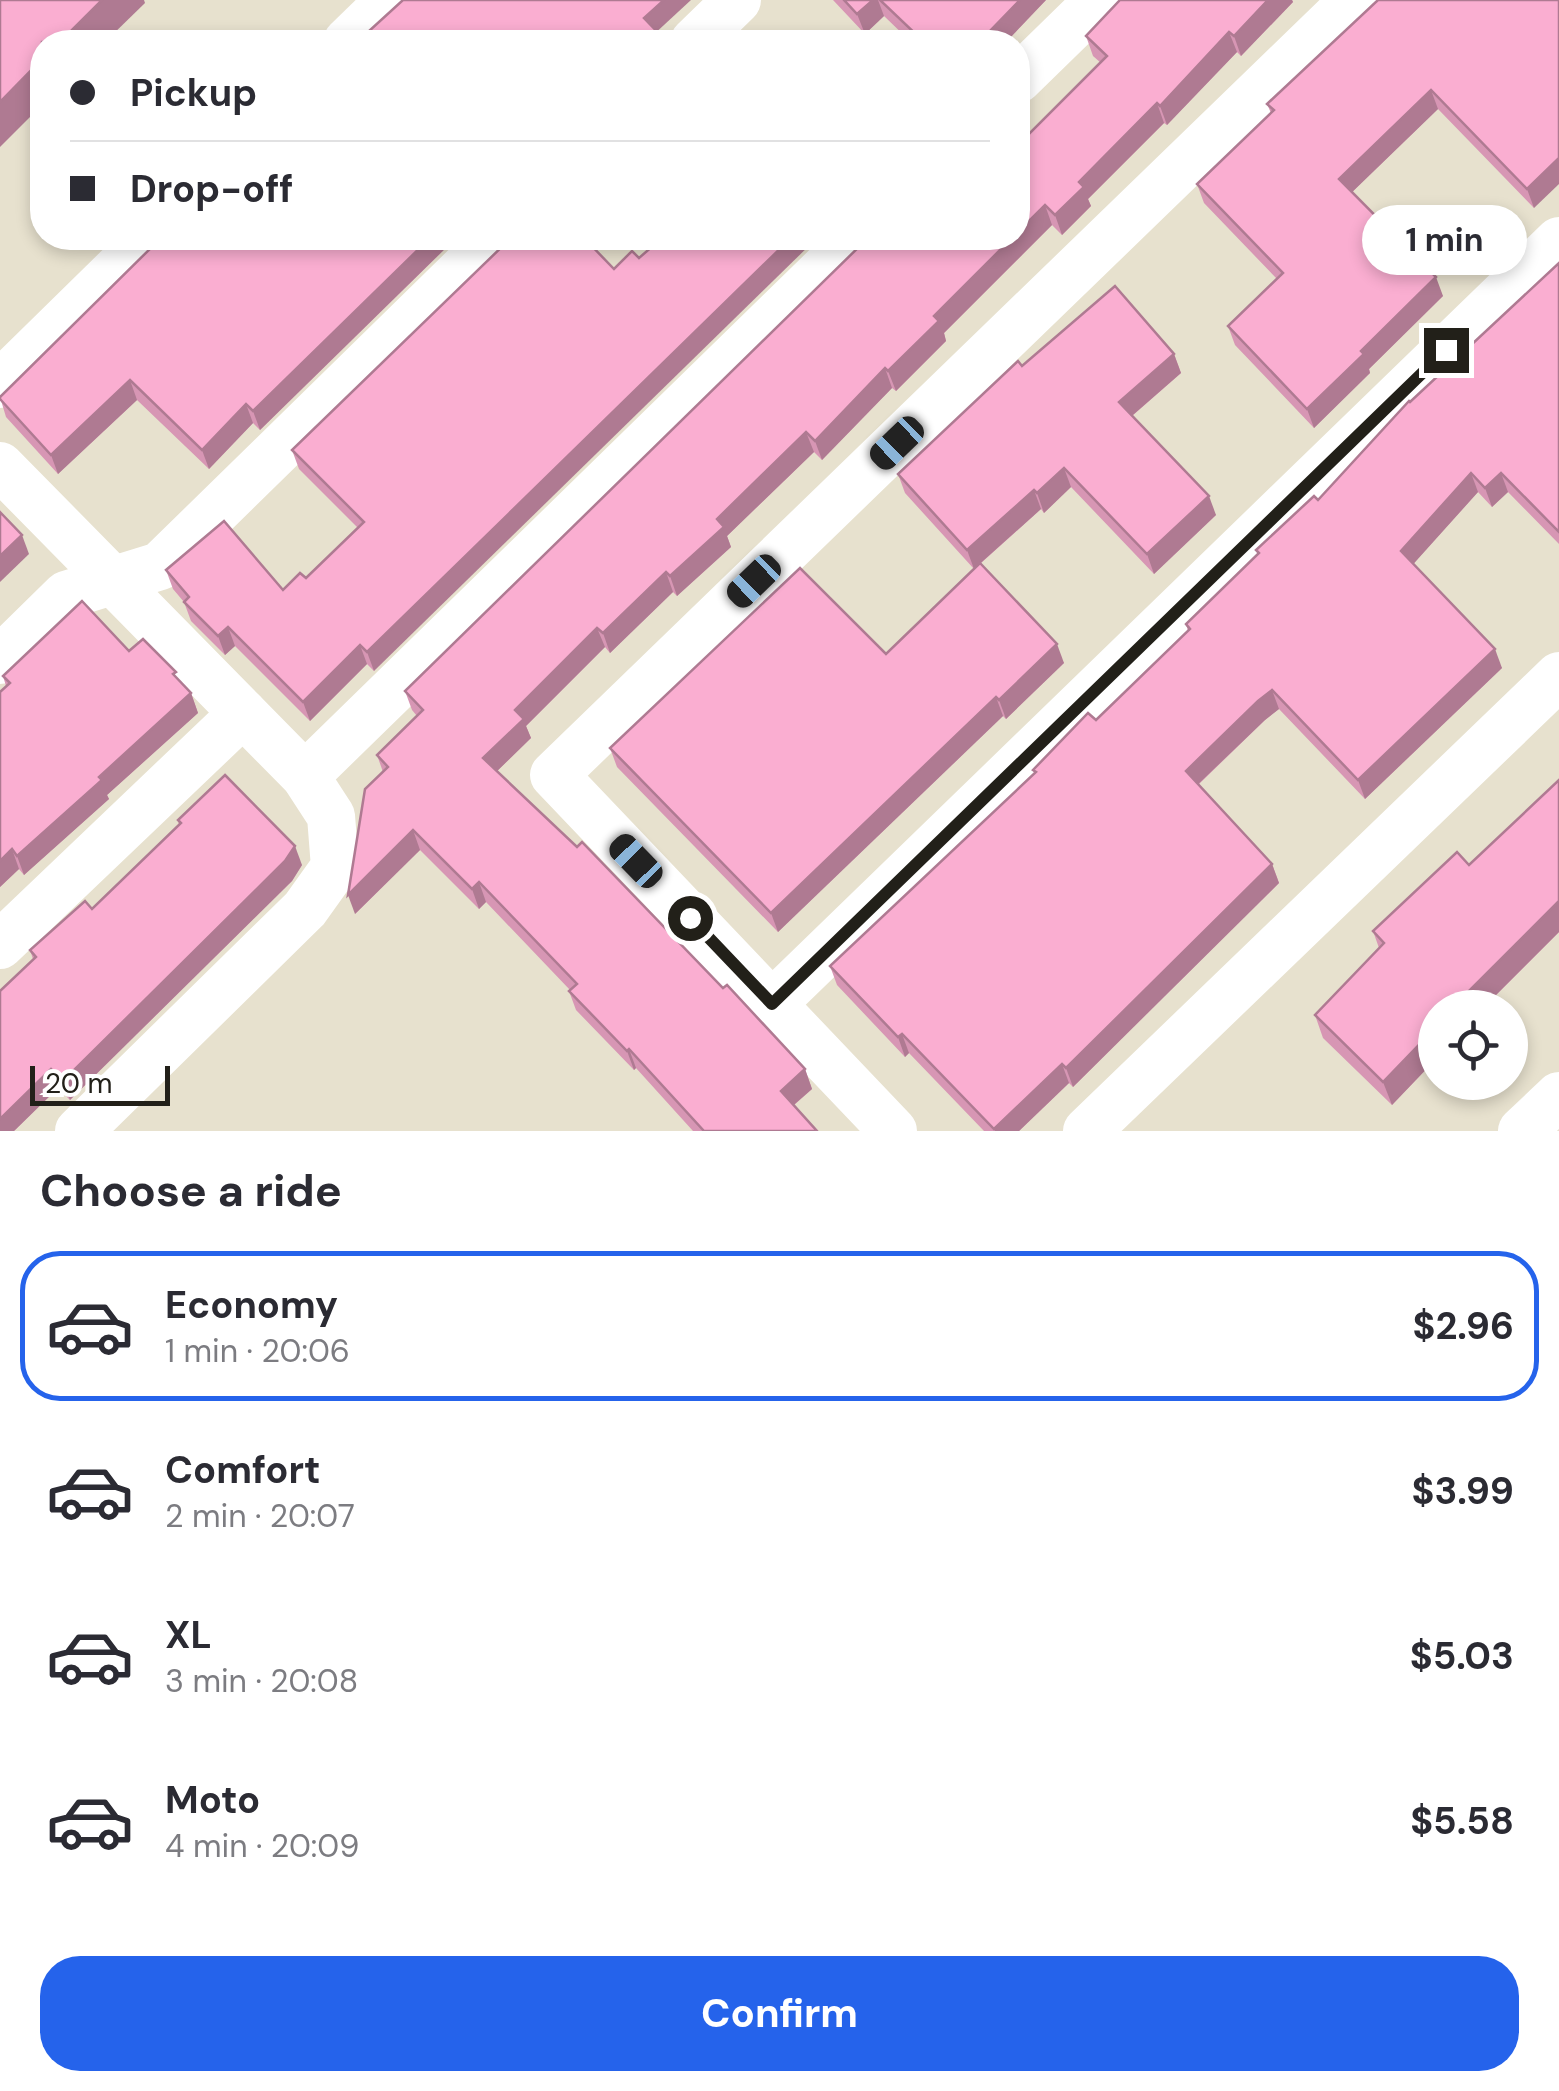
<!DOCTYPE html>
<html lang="en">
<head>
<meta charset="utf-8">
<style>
	:root { --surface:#fff; --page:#f2f2f3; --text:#2b2b33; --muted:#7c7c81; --line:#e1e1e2; --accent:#2563eb }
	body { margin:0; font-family:"DM Sans",sans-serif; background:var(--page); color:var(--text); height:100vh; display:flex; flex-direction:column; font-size:38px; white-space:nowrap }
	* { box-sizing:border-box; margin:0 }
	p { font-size:32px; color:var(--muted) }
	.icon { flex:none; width:55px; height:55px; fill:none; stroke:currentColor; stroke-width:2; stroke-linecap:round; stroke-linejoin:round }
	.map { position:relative; height:1131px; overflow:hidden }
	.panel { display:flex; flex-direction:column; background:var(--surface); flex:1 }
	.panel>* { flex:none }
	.top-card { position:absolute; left:30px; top:30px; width:1000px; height:220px; border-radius:40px; box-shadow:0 5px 15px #0003; display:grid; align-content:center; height:220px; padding:0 40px; background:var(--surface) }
	.tools { position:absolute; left:1418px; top:990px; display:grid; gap:20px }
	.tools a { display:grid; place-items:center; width:110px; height:110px; border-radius:50%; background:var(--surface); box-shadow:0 5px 15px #0003; font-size:50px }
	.scale { position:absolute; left:30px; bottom:25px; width:140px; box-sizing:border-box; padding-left:10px; border:5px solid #222019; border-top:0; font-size:28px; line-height:35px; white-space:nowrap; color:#222019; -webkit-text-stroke:8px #fff; paint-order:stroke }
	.end { position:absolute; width:45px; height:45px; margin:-22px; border:12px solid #222019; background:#fff; box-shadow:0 0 0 5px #fff }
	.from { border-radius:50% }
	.bubble { position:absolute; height:70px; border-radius:35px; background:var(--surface); box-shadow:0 5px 15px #0003; font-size:32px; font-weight:700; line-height:70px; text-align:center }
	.car { position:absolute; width:30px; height:60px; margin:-30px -15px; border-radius:12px; box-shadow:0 0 8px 2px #0007; background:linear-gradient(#222 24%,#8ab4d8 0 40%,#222 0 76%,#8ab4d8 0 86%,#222 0) }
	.top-card b { display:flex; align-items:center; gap:35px; height:95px; font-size:38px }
	.top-card b+b { border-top:2px solid var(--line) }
	.top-card i { width:25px; height:25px; background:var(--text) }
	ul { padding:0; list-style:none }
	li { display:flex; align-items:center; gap:30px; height:150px; margin:0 20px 15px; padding:0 20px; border:5px solid transparent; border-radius:40px }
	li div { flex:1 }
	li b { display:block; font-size:38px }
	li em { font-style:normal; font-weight:700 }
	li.current { border-color:var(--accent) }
	li>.icon { width:90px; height:90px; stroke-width:1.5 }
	h2 { padding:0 40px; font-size:45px; line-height:120px }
	.cta { display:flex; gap:20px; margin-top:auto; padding:20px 40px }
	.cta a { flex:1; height:115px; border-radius:40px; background:var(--accent); color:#fff; font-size:40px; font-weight:700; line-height:115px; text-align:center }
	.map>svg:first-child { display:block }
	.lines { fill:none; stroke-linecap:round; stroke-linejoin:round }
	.street { stroke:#fff; stroke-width:48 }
	.wall { fill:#d796b4 }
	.shaded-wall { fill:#af7a92 }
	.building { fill:#faaed1; stroke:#af7a92; stroke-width:2.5 }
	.route { stroke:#222019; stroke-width:12 }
</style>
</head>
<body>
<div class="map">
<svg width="1559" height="1131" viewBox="0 0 1559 1131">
	<rect width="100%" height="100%" fill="#e7e1ce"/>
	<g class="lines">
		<g class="street">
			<path d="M 347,42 L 390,0"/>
			<path d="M 694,42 L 737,0"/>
			<path d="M 1018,79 L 1099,0"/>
			<path d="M 0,384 L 149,238"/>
			<path d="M 0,466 L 305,776 L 331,816 L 335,867 L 305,909 L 79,1131"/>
			<path d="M 0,660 L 66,595 L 160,566 L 495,238"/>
			<path d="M 305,776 L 856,238"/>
			<path d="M 0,945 L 243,713"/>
			<path d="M 772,1004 L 1559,241"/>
			<path d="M 893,1131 L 554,775 L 1354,0"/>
			<path d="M 1087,1131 L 1559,676"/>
			<path d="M 1522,1131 L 1559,1096"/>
		</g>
	</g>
	<g class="wall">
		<path d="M 833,0 L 1046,0 L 1006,42 L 911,42 L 884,16 L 865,34 Z"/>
		<path d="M 1120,0 L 1292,0 L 1293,2 L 1241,56 L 1237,52 L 1167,125 L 1164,123 L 1088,199 L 1091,206 L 1062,235 L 1052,225 L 944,333 L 946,341 L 896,391 L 892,388 L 822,460 L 814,452 L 727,536 L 731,547 L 677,596 L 673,592 L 610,653 L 605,647 L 526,726 L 531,738 L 497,771 L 723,988 L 805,1069 L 812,1089 L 794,1105 L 817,1131 L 693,1131 L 636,1068 L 634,1070 L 576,1010 L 569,991 L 570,990 L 486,902 L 479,909 L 420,850 L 355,914 L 383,772 L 377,755 L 417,716 L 412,710 L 405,691 L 1030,133 L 1101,63 L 1093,56 L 1086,36 Z"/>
		<path d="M 1559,0 L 1534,208 L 1438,109 L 1352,192 L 1443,296 L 1369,369 L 1370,373 L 1314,428 L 1235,345 L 1228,326 L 1277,279 L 1204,203 L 1197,184 L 1271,113 L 1267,104 Z"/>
		<path d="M 456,238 L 260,430 L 253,423 L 209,469 L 137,400 L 58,474 L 6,417 L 0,397 Z"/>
		<path d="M 639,258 L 374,671 L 367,664 L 310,721 L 235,646 L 225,655 L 191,621 L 184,602 L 173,589 L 166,570 L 283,590 L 306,578 L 358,528 L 299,469 L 292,450 L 614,269 Z"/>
		<path d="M 1559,263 L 1559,544 L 1508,492 L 1492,507 L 1478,492 L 1413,564 L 1502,668 L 1365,799 L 1279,709 L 1265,720 L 1198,785 L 1272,864 L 1279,883 L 1073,1087 L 1069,1083 L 1019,1131 L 984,1131 L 909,1053 L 905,1057 L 837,985 L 830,966 L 1034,773 L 1033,770 L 1096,720 L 1188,631 L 1186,624 L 1258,555 L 1256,550 L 1318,500 L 1410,402 Z"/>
		<path d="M 1174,354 L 1181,373 L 1132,416 L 1216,515 L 1154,574 L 1071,487 L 1044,513 L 1041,509 L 981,563 L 1064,663 L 1006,719 L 1003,716 L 778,932 L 617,767 L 610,748 L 886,654 L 974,569 L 905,493 L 898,474 L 1022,366 Z"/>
		<path d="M 129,651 L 178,679 L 191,693 L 198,713 L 107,795 L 109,799 L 24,875 L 19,869 L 0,887 L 6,686 L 3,676 Z"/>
		<path d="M 178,820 L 302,865 L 292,881 L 70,1100 L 58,1088 L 14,1131 L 33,959 L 30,950 L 92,909 L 179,825 Z"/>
		<path d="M 1469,865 L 1559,932 L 1483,1008 L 1435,1008 L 1435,1060 L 1392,1105 L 1323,1038 L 1315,1015 L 1379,948 L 1373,931 Z"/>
	</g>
	<g class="shaded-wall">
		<path d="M 102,0 L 144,0 L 145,3 L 105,42 L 60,42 Z"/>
		<path d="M 664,0 L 691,0 L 651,37 L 644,18 Z"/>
		<path d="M 873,0 L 878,0 L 884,16 L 865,34 L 857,14 Z"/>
		<path d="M 1020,0 L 1046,0 L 1006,42 L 989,42 L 990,31 Z"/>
		<path d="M 1268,0 L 1292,0 L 1293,2 L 1241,56 L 1234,36 Z"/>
		<path d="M 1229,32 L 1237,52 L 1167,125 L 1160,106 Z"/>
		<path d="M 42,59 L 42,105 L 0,147 L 0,102 Z"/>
		<path d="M 1431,90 L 1438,109 L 1346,198 L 1339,179 Z"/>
		<path d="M 1157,103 L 1164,123 L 1088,199 L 1091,206 L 1062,235 L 1055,215 L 1079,182 Z"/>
		<path d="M 1559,158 L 1559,184 L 1534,208 L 1527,189 Z"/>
		<path d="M 1045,205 L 1052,225 L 944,333 L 946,341 L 896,391 L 888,371 L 934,316 L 1012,238 L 1018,238 L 1018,232 Z"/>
		<path d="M 430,238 L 456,238 L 260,430 L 253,411 Z"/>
		<path d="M 791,238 L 817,238 L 374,671 L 367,652 Z"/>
		<path d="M 1436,277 L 1443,296 L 1369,369 L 1370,373 L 1314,428 L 1307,409 L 1361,351 Z"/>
		<path d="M 1174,354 L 1181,373 L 1126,421 L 1119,402 Z"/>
		<path d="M 885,368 L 892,388 L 822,460 L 815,441 Z"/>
		<path d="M 130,380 L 137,400 L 58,474 L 51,455 Z"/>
		<path d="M 246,404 L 253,423 L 209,469 L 202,450 Z"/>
		<path d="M 806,432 L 814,452 L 727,536 L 731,547 L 677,596 L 670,576 L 717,519 Z"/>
		<path d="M 1064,468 L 1071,487 L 1044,513 L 1037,493 Z"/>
		<path d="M 1471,473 L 1478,492 L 1408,570 L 1401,551 Z"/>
		<path d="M 1501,473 L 1508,492 L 1492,507 L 1485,488 Z"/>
		<path d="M 1034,490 L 1041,509 L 974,569 L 967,550 Z"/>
		<path d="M 1209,496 L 1216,515 L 1154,574 L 1147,554 Z"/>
		<path d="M 22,535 L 29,554 L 0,582 L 0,556 Z"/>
		<path d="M 666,572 L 673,592 L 610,653 L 603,633 Z"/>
		<path d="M 228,627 L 235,646 L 225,655 L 218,636 Z"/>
		<path d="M 597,628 L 605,647 L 526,726 L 531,738 L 490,778 L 483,758 L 515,710 Z"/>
		<path d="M 1057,644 L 1064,663 L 1006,719 L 999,700 Z"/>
		<path d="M 360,645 L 367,664 L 310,721 L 303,702 Z"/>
		<path d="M 1495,649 L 1502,668 L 1365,799 L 1358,780 Z"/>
		<path d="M 1272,690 L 1279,709 L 1265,720 L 1192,790 L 1186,771 L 1258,701 Z"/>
		<path d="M 191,693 L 198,713 L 107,795 L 109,799 L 24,875 L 17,856 L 99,777 Z"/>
		<path d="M 996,697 L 1003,716 L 778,932 L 771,913 Z"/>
		<path d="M 413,830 L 420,850 L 355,914 L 348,895 Z"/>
		<path d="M 295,846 L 302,865 L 292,881 L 70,1100 L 63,1081 Z"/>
		<path d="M 12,849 L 19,869 L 0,887 L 0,861 Z"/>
		<path d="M 1272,864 L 1279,883 L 1073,1087 L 1066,1068 Z"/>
		<path d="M 479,882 L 486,902 L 479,909 L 472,889 Z"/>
		<path d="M 1559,901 L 1559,932 L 1483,1008 L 1452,1008 Z"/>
		<path d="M 1435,1028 L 1435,1060 L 1392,1105 L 1383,1082 Z"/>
		<path d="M 902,1034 L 909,1053 L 905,1057 L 898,1037 Z"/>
		<path d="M 629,1049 L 636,1068 L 634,1070 L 627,1051 Z"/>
		<path d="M 1062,1064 L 1069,1083 L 1019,1131 L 995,1131 L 994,1129 Z"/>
		<path d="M 51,1069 L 58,1088 L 14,1131 L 0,1131 L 0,1119 Z"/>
		<path d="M 805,1069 L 812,1089 L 788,1110 L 781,1091 Z"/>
	</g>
	<g class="building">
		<path d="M 0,0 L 102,0 L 60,42 L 42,42 L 42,59 L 0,102 Z"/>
		<path d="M 403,0 L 664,0 L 644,18 L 667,42 L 357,42 Z"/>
		<path d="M 844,0 L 873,0 L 857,14 Z"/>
		<path d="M 880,0 L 1020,0 L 990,31 L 995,36 L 989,42 L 924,42 Z"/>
		<path d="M 1120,0 L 1268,0 L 1234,36 L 1229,32 L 1160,106 L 1157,103 L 1079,182 L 1084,187 L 1055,215 L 1045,205 L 1018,232 L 1018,120 L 1030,133 L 1107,56 L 1086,36 Z"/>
		<path d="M 1378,0 L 1559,0 L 1559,158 L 1527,189 L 1431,90 L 1339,179 L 1436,277 L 1361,351 L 1364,354 L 1307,409 L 1228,326 L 1283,273 L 1197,184 L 1274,110 L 1267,104 Z"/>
		<path d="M 161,238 L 430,238 L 253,411 L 246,404 L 202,450 L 130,380 L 51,455 L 0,399 L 0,397 Z"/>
		<path d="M 511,238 L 584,238 L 614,269 L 632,251 L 639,258 L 662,238 L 791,238 L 367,652 L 360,645 L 303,702 L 228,627 L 218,636 L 184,602 L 189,597 L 166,570 L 224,521 L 283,590 L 300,573 L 306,578 L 364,522 L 292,450 Z"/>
		<path d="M 868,238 L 1012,238 L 934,316 L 939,321 L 888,371 L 885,368 L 815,441 L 806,432 L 717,519 L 724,527 L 670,576 L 666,572 L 603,633 L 597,628 L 515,710 L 524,719 L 483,758 L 577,847 L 582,842 L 723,988 L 727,985 L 805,1069 L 781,1091 L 817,1131 L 704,1131 L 629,1049 L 627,1051 L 569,991 L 577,984 L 479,882 L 472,889 L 413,830 L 348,895 L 365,789 L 388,767 L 377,755 L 423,710 L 405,691 Z"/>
		<path d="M 1559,263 L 1559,532 L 1501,473 L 1485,488 L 1471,473 L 1401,551 L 1495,649 L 1358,780 L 1272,690 L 1258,701 L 1186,771 L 1272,864 L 1066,1068 L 1062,1064 L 994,1129 L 902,1034 L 898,1037 L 830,966 L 1036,772 L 1033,770 L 1088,713 L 1096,720 L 1190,629 L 1186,624 L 1259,553 L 1256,550 L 1314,496 L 1318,500 L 1409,401 L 1410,402 Z"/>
		<path d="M 1115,286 L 1174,354 L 1119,402 L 1209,496 L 1147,554 L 1064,468 L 1037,493 L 1034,490 L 967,550 L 898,474 L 1018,361 L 1022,366 Z"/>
		<path d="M 0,512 L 22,535 L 0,556 Z"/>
		<path d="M 980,563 L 1057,644 L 999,700 L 996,697 L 771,913 L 610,748 L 800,568 L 886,654 Z"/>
		<path d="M 82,601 L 129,651 L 143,639 L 176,672 L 173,674 L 191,693 L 99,777 L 102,780 L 17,856 L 12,849 L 0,861 L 0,692 L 10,683 L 3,676 Z"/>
		<path d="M 225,775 L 295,846 L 285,861 L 63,1081 L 51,1069 L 0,1119 L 0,991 L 36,957 L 30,950 L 85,901 L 92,909 L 181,823 L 178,820 Z"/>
		<path d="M 1559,780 L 1559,901 L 1452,1008 L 1435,1008 L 1435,1028 L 1383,1082 L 1315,1015 L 1384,943 L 1373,931 L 1457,852 L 1469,865 Z"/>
	</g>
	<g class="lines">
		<path class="route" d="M 690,918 L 772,1004 L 1446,350"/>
	</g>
</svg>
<div class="tools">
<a><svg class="icon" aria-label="locate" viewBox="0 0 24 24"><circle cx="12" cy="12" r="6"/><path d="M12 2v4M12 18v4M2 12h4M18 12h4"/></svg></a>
</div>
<div class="scale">20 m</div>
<i class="end from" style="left:690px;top:918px"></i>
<i class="end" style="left:1446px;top:350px"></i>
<div class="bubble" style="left:1362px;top:205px;width:165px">1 min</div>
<i class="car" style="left:897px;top:443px;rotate:226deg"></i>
<i class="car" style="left:754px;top:581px;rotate:226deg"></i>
<i class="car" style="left:636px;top:861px;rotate:316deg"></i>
<div class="top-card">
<b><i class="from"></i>Pickup</b>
<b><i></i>Drop-off</b>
</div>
</div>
<section class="panel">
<h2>Choose a ride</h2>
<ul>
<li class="current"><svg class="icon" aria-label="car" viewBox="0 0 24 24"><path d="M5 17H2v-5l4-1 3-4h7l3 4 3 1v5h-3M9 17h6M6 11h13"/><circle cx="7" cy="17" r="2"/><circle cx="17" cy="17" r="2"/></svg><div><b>Economy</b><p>1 min · 20:06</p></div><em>$2.96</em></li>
<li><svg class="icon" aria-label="car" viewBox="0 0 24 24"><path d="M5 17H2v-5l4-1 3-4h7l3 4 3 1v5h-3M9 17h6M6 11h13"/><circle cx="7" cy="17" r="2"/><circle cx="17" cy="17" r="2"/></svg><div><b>Comfort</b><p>2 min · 20:07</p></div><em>$3.99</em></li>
<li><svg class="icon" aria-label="car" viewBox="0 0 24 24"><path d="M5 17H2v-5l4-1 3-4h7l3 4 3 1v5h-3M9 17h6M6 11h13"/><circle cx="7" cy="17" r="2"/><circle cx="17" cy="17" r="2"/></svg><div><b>XL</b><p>3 min · 20:08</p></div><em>$5.03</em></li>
<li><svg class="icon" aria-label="car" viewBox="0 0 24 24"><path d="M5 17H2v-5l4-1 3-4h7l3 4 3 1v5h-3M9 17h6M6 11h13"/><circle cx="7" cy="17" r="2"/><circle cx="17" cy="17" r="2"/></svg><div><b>Moto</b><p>4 min · 20:09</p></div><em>$5.58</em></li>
</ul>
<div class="cta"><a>Confirm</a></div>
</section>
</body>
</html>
